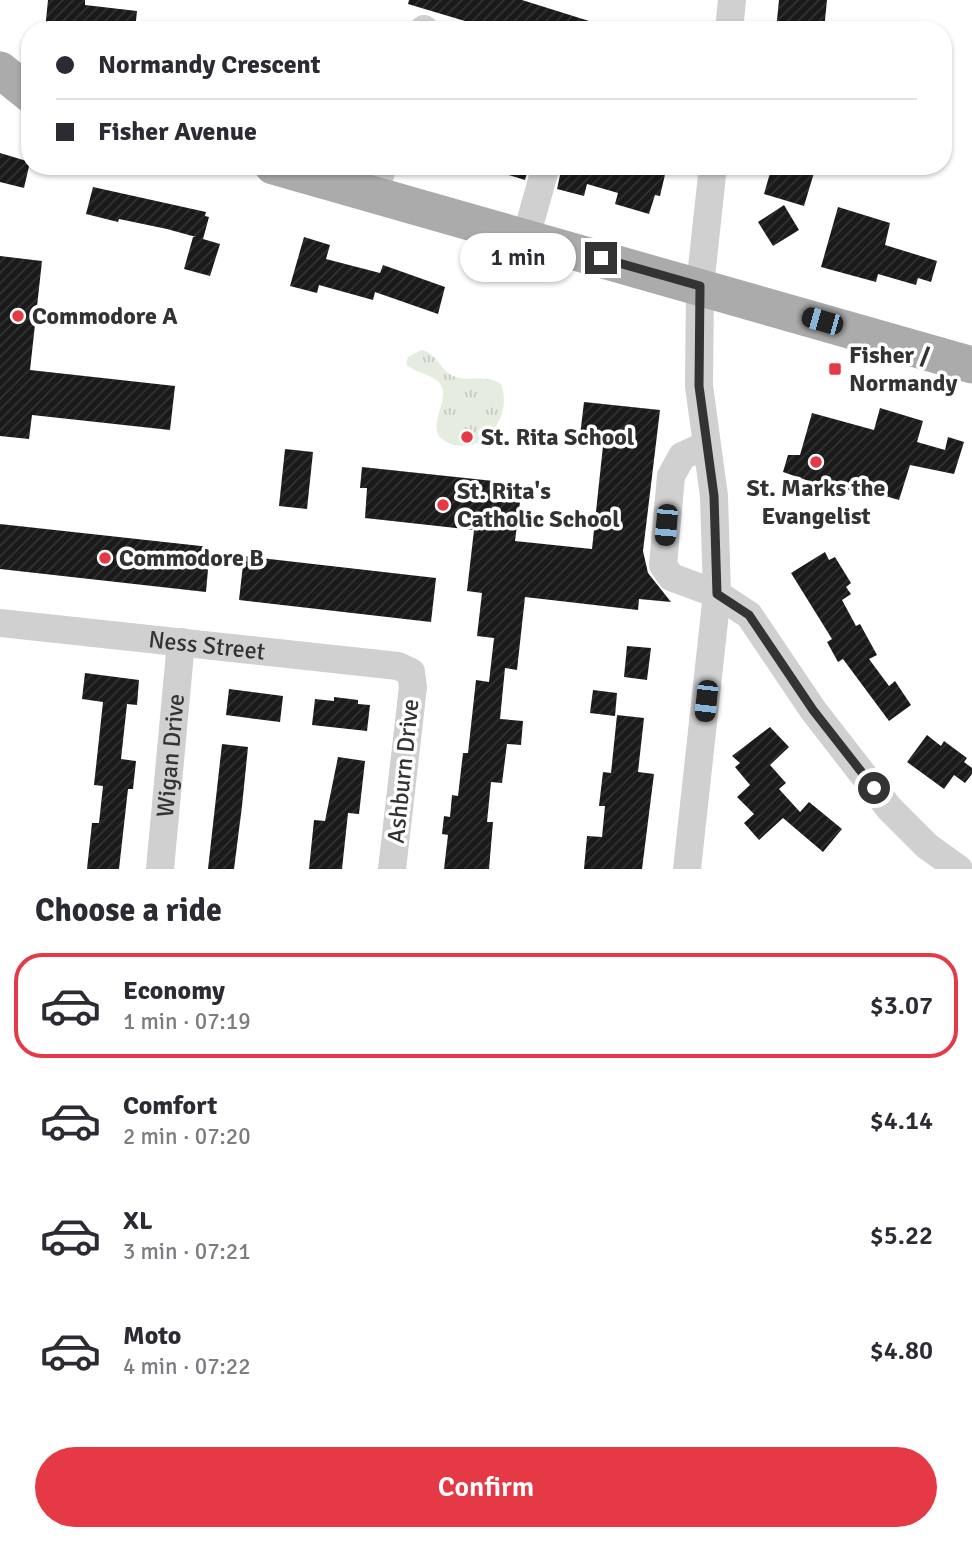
<!DOCTYPE html>
<html lang="en">
<head>
<meta charset="utf-8">
<style>
	:root { --surface:#fff; --page:#f2f2f3; --text:#2b2b33; --muted:#7c7c81; --line:#e1e1e2; --accent:#e63946 }
	body { margin:0; font-family:Signika,sans-serif; background:var(--page); color:var(--text); height:100vh; display:flex; flex-direction:column; font-size:26px; white-space:nowrap }
	* { box-sizing:border-box; margin:0 }
	p { font-size:23px; color:var(--muted) }
	.icon { flex:none; width:38px; height:38px; fill:none; stroke:currentColor; stroke-width:2; stroke-linecap:round; stroke-linejoin:round }
	.map { position:relative; height:869px; overflow:hidden }
	.drawer { display:flex; flex-direction:column; background:var(--surface); flex:1 }
	.drawer>* { flex:none }
	.guide { position:absolute; left:21px; top:21px; width:931px; height:154px; border-radius:28px; box-shadow:0 2px 5px #0004; display:grid; align-content:center; height:154px; padding:0 35px; background:var(--surface) }
	.end { position:absolute; width:32px; height:32px; margin:-16px; border:9px solid #333; background:#fff; box-shadow:0 0 0 4px #fff }
	.from { border-radius:50% }
	.bubble { position:absolute; height:49px; border-radius:24px; background:var(--surface); box-shadow:0 2px 5px #0004; font-size:23px; font-weight:600; line-height:49px; text-align:center }
	.car { position:absolute; width:21px; height:42px; margin:-21px -10px; border-radius:9px; box-shadow:0 0 5px 2px #0007; background:linear-gradient(#222 24%,#8ab4d8 0 40%,#222 0 76%,#8ab4d8 0 86%,#222 0) }
	.guide b { display:flex; align-items:center; gap:24px; height:66px; font-size:26px }
	.guide b+b { border-top:2px solid var(--line) }
	.guide i { width:18px; height:18px; background:var(--text) }
	ul { padding:0; list-style:none }
	li { display:flex; align-items:center; gap:21px; height:105px; margin:0 14px 10px; padding:0 21px; border:4px solid transparent; border-radius:28px }
	li div { flex:1 }
	li b { display:block; font-size:26px }
	li em { font-style:normal; font-weight:600 }
	li.on { border-color:var(--accent) }
	li>.icon { width:63px; height:63px; stroke-width:1.5 }
	h2 { padding:0 35px; font-size:32px; line-height:84px }
	.cta { display:flex; gap:14px; margin-top:auto; padding:14px 35px }
	.cta a { flex:1; height:80px; border-radius:42px; background:var(--accent); color:#fff; font-size:28px; font-weight:600; line-height:80px; text-align:center }
	.map>svg:first-child { display:block }
	.grass { fill:url(#grass-tufts) }
	.building { fill:url(#building-hatch) }
	.lines { fill:none; stroke-linecap:round; stroke-linejoin:round }
	.minor { stroke:#d0d0d0; stroke-width:28 }
	.major { stroke:#ababab; stroke-width:37 }
	.route { stroke:#333; stroke-width:9 }
	.poi-dot { fill:#e63946; stroke:#fff; stroke-width:2.5 }
	.labels { text-anchor:middle; dominant-baseline:central; stroke-width:7; stroke-linejoin:round; paint-order:stroke }
	.poi-label { font-size:24px; font-weight:bold; fill:#333; stroke:#fff; text-anchor:start }
	.street-label { font-size:24px; fill:#333; stroke:#fff }
</style>
</head>
<body>
<div class="map">
<svg width="972" height="869" viewBox="0 0 972 869">
	<defs>
		<pattern id="grass-tufts" width="24" height="20" patternUnits="userSpaceOnUse" patternTransform="scale(1.75)"><rect width="24" height="20" fill="#e6ecdf"/><path d="M3 7l-1-3M5 7V3M7 7l1-3M15 17l-1-3M17 17v-4M19 17l1-3" fill="none" stroke="#c6cbc0"/></pattern>
		<pattern id="building-hatch" width="6" height="6" patternUnits="userSpaceOnUse" patternTransform="scale(1.75)"><rect width="6" height="6" fill="#1a1a1a"/><path d="M-1 1l2-2M0 6l6-6M5 7l2-2" fill="none" stroke="#333"/></pattern>
	</defs>
	<rect width="100%" height="100%" fill="#fff"/>
	<path class="grass" d="M 421,350 C 439,353 440,373 456,377 C 472,382 485,374 501,384 C 514,419 480,460 445,441 C 426,431 445,407 443,391 C 441,374 416,375 406,364 L 408,357 Z"/>
	<g class="building">
		<path d="M 48,0 L 85,0 L 85,5 L 137,11 L 135,30 L 45,30 Z"/>
		<path d="M 409,0 L 522,0 L 605,26 L 604,30 L 495,30 L 408,4 Z"/>
		<path d="M 779,0 L 827,0 L 824,30 L 776,30 Z"/>
		<path d="M 0,153 L 30,162 L 24,188 L 0,182 Z"/>
		<path d="M 493,166 L 529,166 L 525,180 L 492,170 Z"/>
		<path d="M 562,166 L 667,166 L 660,196 L 655,195 L 649,214 L 615,204 L 618,193 L 587,184 L 584,196 L 557,189 Z"/>
		<path d="M 772,166 L 816,166 L 804,206 L 764,194 Z"/>
		<path d="M 93,187 L 206,212 L 205,216 L 209,217 L 203,239 L 220,244 L 210,276 L 184,269 L 193,237 L 196,237 L 167,229 L 119,219 L 118,222 L 86,214 Z"/>
		<path d="M 784,205 L 799,230 L 773,246 L 758,222 Z"/>
		<path d="M 838,207 L 890,223 L 885,245 L 937,261 L 931,282 L 918,278 L 916,285 L 878,274 L 876,282 L 821,267 Z"/>
		<path d="M 304,237 L 330,245 L 326,259 L 380,273 L 383,265 L 445,287 L 438,314 L 375,292 L 373,300 L 319,285 L 317,293 L 290,286 Z"/>
		<path d="M 0,256 L 42,261 L 30,370 L 175,386 L 170,430 L 32,415 L 29,439 L 0,436 Z"/>
		<path d="M 584,402 L 660,410 L 643,551 L 648,573 L 671,602 L 639,599 L 638,610 L 525,597 L 517,670 L 505,668 L 500,719 L 523,721 L 521,745 L 507,744 L 502,783 L 491,782 L 487,822 L 493,822 L 489,869 L 444,869 L 448,835 L 442,834 L 444,816 L 450,817 L 452,795 L 458,796 L 463,753 L 468,753 L 476,680 L 489,682 L 494,638 L 477,636 L 482,593 L 467,591 L 474,530 L 365,518 L 367,488 L 360,488 L 362,467 L 512,483 L 510,501 L 520,502 L 515,541 L 592,549 L 603,446 L 579,444 Z"/>
		<path d="M 880,408 L 923,421 L 917,442 L 945,450 L 948,437 L 964,442 L 954,474 L 910,465 L 899,500 L 851,486 L 849,491 L 835,490 L 783,472 L 788,455 L 800,455 L 812,413 L 874,430 Z"/>
		<path d="M 285,449 L 313,452 L 307,509 L 279,506 Z"/>
		<path d="M 0,524 L 210,547 L 206,592 L 0,569 Z"/>
		<path d="M 825,552 L 829,560 L 835,557 L 851,583 L 846,587 L 851,594 L 842,600 L 856,626 L 860,624 L 877,655 L 869,659 L 889,686 L 895,681 L 911,705 L 889,721 L 843,659 L 838,662 L 827,642 L 832,639 L 791,573 Z"/>
		<path d="M 244,556 L 436,578 L 431,622 L 239,600 Z"/>
		<path d="M 627,646 L 651,648 L 647,680 L 624,677 Z"/>
		<path d="M 85,673 L 139,680 L 137,705 L 127,704 L 121,759 L 136,761 L 133,789 L 128,789 L 119,869 L 87,869 L 92,823 L 99,823 L 103,786 L 94,785 L 103,702 L 82,699 Z"/>
		<path d="M 229,689 L 283,696 L 280,722 L 226,715 Z"/>
		<path d="M 593,690 L 617,693 L 615,716 L 590,713 Z"/>
		<path d="M 334,697 L 358,700 L 358,704 L 370,705 L 367,731 L 312,725 L 315,699 L 334,701 Z"/>
		<path d="M 617,715 L 644,718 L 638,772 L 654,774 L 642,869 L 584,869 L 587,836 L 602,837 L 605,806 L 599,806 L 603,772 L 611,773 Z"/>
		<path d="M 770,727 L 789,747 L 770,765 L 786,783 L 779,789 L 800,812 L 809,802 L 842,829 L 823,852 L 783,818 L 759,840 L 744,823 L 754,814 L 737,797 L 750,785 L 735,767 L 740,763 L 732,756 Z"/>
		<path d="M 927,735 L 941,746 L 944,741 L 967,758 L 964,762 L 972,768 L 972,774 L 965,783 L 954,775 L 944,789 L 907,762 Z"/>
		<path d="M 222,744 L 248,747 L 242,806 L 234,869 L 208,869 Z"/>
		<path d="M 338,757 L 365,761 L 359,814 L 348,813 L 342,869 L 309,869 L 314,820 L 325,821 Z"/>
	</g>
	<g class="lines">
		<g class="minor">
			<path d="M 424,30 L 424,29"/>
			<path d="M 729,30 L 732,0"/>
			<path d="M 374,194 L 383,166"/>
			<path d="M 526,237 L 546,166"/>
			<path d="M 706,445 L 682,456 L 671,476 L 663,565 L 671,577 L 717,594 L 749,615 L 813,710 L 889,808 L 927,846 L 959,869"/>
			<path id="s1" d="M 0,623 L 398,666 L 411,672 L 413,687 L 392,869"/>
			<path id="s2" d="M 160,869 L 181,642"/>
			<path d="M 687,869 L 717,594 L 714,496 L 699,386 L 700,286 L 713,166"/>
		</g>
		<g class="major">
			<path d="M 0,70 L 30,94"/>
			<path d="M 273,166 L 972,365"/>
		</g>
	</g>
	<g class="lines">
		<path class="route" d="M 601,258 L 700,286 L 699,386 L 714,496 L 717,594 L 749,615 L 813,710 L 874,788"/>
	</g>
	<g class="poi-dot">
		<circle cx="18" cy="316" r="7"/>
		<rect x="828" y="362" width="14" height="14" rx="3.5"/>
		<circle cx="467" cy="437" r="7"/>
		<circle cx="816" cy="462" r="7"/>
		<circle cx="443" cy="505" r="7"/>
		<circle cx="105" cy="558" r="7"/>
	</g>
	<g class="labels">
		<g class="poi-label">
			<text x="32" y="316">Commodore A</text>
			<text x="849" y="355">Fisher /<tspan x="849" dy="28">Normandy</tspan></text>
			<text x="481" y="437">St. Rita School</text>
			<text x="816" y="488" text-anchor="middle">St. Marks the<tspan x="816" dy="28">Evangelist</tspan></text>
			<text x="457" y="491">St. Rita's<tspan x="457" dy="28">Catholic School</tspan></text>
			<text x="119" y="558">Commodore B</text>
		</g>
		<g class="street-label">
			<text stroke="none"><textPath href="#s1" startOffset="208">Ness Street</textPath></text>
			<text stroke="none"><textPath href="#s2" startOffset="114">Wigan Drive</textPath></text>
			<text transform="translate(403 771) rotate(-84)">Ashburn Drive</text>
		</g>
	</g>
</svg>
<i class="end from" style="left:874px;top:788px"></i>
<i class="end" style="left:601px;top:258px"></i>
<div class="bubble" style="left:460px;top:233px;width:116px">1 min</div>
<i class="car" style="left:822px;top:321px;rotate:286deg"></i>
<i class="car" style="left:666px;top:525px;rotate:185deg"></i>
<i class="car" style="left:706px;top:701px;rotate:186deg"></i>
<div class="guide">
<b><i class="from"></i>Normandy Crescent</b>
<b><i></i>Fisher Avenue</b>
</div>
</div>
<section class="drawer">
<h2>Choose a ride</h2>
<ul>
<li class="on"><svg class="icon" aria-label="car" viewBox="0 0 24 24"><path d="M5 17H2v-5l4-1 3-4h7l3 4 3 1v5h-3M9 17h6M6 11h13"/><circle cx="7" cy="17" r="2"/><circle cx="17" cy="17" r="2"/></svg><div><b>Economy</b><p>1 min · 07:19</p></div><em>$3.07</em></li>
<li><svg class="icon" aria-label="car" viewBox="0 0 24 24"><path d="M5 17H2v-5l4-1 3-4h7l3 4 3 1v5h-3M9 17h6M6 11h13"/><circle cx="7" cy="17" r="2"/><circle cx="17" cy="17" r="2"/></svg><div><b>Comfort</b><p>2 min · 07:20</p></div><em>$4.14</em></li>
<li><svg class="icon" aria-label="car" viewBox="0 0 24 24"><path d="M5 17H2v-5l4-1 3-4h7l3 4 3 1v5h-3M9 17h6M6 11h13"/><circle cx="7" cy="17" r="2"/><circle cx="17" cy="17" r="2"/></svg><div><b>XL</b><p>3 min · 07:21</p></div><em>$5.22</em></li>
<li><svg class="icon" aria-label="car" viewBox="0 0 24 24"><path d="M5 17H2v-5l4-1 3-4h7l3 4 3 1v5h-3M9 17h6M6 11h13"/><circle cx="7" cy="17" r="2"/><circle cx="17" cy="17" r="2"/></svg><div><b>Moto</b><p>4 min · 07:22</p></div><em>$4.80</em></li>
</ul>
<div class="cta"><a>Confirm</a></div>
</section>
</body>
</html>
